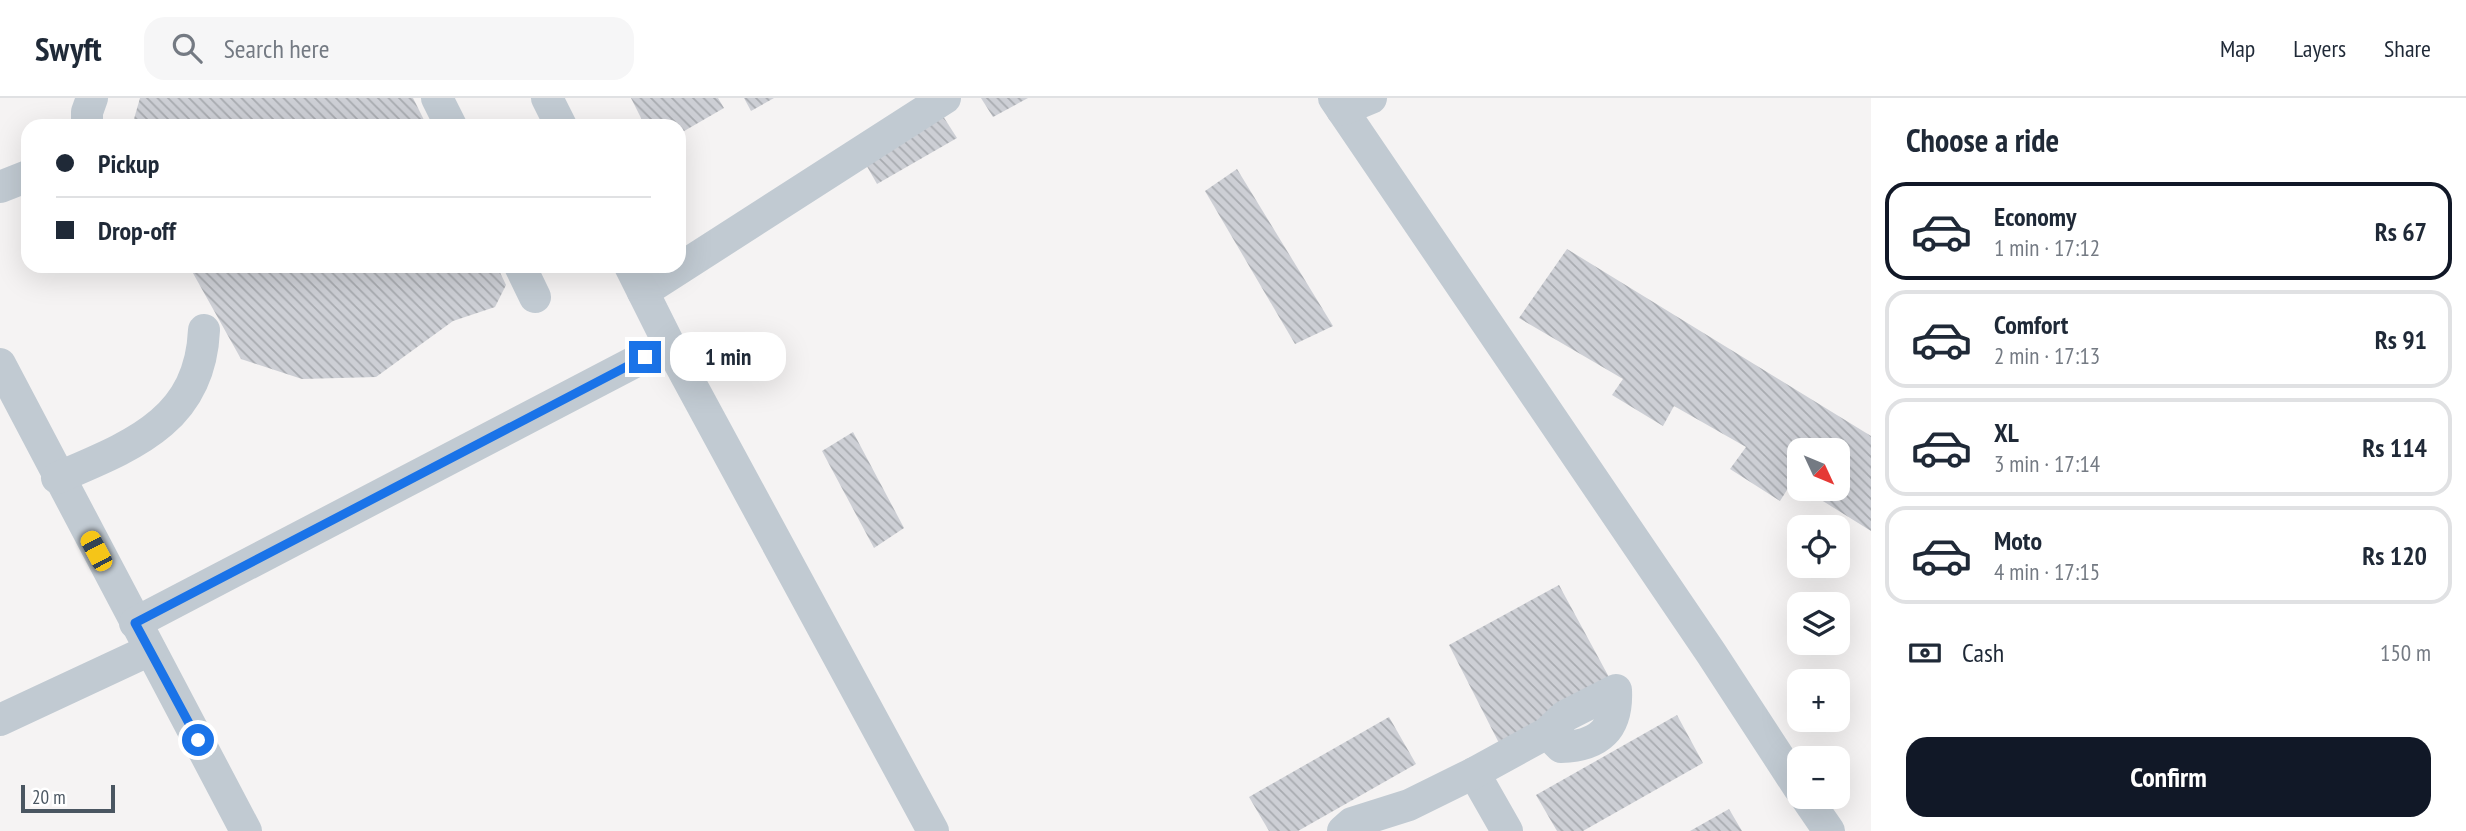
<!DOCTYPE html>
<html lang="en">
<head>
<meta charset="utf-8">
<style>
	:root { --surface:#fff; --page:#f6f6f7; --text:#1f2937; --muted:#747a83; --line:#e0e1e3; --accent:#111827 }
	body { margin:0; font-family:"PT Sans Narrow",sans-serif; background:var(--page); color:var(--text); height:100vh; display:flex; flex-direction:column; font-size:26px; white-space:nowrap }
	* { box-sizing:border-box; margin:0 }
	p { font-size:23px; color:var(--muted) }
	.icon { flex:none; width:38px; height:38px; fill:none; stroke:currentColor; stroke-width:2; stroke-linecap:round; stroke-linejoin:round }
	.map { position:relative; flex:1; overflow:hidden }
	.sheet { display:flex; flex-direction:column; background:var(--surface); width:595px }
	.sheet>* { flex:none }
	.guide { position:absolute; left:21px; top:21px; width:665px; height:154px; border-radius:21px; box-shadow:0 7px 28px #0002; display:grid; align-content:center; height:154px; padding:0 35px; background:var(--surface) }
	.needle { width:46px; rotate:134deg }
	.buttons { position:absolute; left:1787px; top:340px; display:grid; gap:14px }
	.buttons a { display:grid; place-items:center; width:63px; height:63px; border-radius:14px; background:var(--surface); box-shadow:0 7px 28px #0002; font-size:35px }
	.scale { position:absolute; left:21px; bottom:18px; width:94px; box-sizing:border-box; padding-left:7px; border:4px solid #4a5661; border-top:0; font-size:19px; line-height:24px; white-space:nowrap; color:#4a5661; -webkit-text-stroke:5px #fff; paint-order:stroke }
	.end { position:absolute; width:32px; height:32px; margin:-16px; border:9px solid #1a73e8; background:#fff; box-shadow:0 0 0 4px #fff }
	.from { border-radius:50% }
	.bubble { position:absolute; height:49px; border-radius:21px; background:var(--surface); box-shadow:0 7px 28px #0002; font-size:23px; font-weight:700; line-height:49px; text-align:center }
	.car { position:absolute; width:21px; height:42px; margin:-21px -10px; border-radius:9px; box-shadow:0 0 5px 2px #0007; background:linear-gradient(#f5c518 24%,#345 0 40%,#f5c518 0 76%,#345 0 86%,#f5c518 0) }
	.guide b { display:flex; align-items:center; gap:24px; height:66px; font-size:26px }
	.guide b+b { border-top:2px solid var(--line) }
	.guide i { width:18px; height:18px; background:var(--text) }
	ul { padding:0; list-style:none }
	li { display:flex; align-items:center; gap:21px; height:98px; margin:0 14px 10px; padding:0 21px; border:4px solid var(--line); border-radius:21px }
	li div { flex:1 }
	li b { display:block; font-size:26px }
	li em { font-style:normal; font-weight:700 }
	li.on { border-color:var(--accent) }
	li>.icon { width:63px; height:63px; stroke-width:1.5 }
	h2 { padding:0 35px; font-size:32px; line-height:84px }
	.pay { display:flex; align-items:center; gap:18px; height:77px; padding:0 35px; font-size:26px }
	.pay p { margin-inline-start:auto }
	.cta { display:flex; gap:14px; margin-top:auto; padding:14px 35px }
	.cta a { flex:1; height:80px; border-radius:21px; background:var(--accent); color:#fff; font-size:28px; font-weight:700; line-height:80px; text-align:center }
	header { display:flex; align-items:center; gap:42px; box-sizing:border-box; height:98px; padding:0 35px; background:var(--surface); border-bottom:2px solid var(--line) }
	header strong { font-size:33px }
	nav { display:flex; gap:38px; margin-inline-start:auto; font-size:24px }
	.search { width:490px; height:63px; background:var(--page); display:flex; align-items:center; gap:18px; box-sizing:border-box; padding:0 24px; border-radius:21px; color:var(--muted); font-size:26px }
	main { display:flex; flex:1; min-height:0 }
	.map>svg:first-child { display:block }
	.building { fill:url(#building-back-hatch) }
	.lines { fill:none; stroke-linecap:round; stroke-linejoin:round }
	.minor { stroke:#c1cad2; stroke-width:32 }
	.route { stroke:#1a73e8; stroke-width:9 }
</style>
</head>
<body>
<header>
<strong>Swyft</strong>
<div class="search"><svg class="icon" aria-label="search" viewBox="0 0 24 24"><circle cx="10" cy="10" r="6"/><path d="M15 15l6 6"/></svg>Search here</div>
<nav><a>Map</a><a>Layers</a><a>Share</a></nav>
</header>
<main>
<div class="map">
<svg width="1871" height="733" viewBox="0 0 1871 733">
	<defs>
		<pattern id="building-back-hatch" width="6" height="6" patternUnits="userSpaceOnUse" patternTransform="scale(1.75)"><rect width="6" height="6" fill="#cdcfd5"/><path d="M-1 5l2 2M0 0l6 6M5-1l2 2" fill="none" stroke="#a8abb0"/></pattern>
	</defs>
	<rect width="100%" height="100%" fill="#f5f3f3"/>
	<g class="building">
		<path d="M 140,0 L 413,0 L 427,28 L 132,28 Z"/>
		<path d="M 631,0 L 718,0 L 724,10 L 679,36 L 679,28 L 645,28 Z"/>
		<path d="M 744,0 L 774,0 L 751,13 Z"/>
		<path d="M 981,0 L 1028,0 L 993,19 Z"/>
		<path d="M 941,15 L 957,40 L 877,86 L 860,56 Z"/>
		<path d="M 1237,71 L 1333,228 L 1295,246 L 1205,93 Z"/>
		<path d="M 1567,151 L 1871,338 L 1871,433 L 1802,390 L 1838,390 L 1838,352 L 1799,352 L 1799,388 L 1792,384 L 1780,403 L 1730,371 L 1746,349 L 1674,308 L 1663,328 L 1612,297 L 1623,281 L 1519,220 Z"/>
		<path d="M 189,168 L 497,168 L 506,187 L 495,209 L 453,223 L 376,279 L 302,281 L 241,261 Z"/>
		<path d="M 853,334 L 904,430 L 874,450 L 822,353 Z"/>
		<path d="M 1559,487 L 1610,581 L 1500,647 L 1449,547 Z"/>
		<path d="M 1677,617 L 1703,665 L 1583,733 L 1557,733 L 1536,697 Z"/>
		<path d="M 1389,619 L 1416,666 L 1298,733 L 1269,733 L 1249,699 Z"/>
		<path d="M 1729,711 L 1742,733 L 1690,733 Z"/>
	</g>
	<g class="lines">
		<g class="minor">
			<path d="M 437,0 L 451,28"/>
			<path d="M 547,0 L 561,28"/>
			<path d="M 1334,0 L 1711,555 L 1799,690"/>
			<path d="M 1342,12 L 1371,0"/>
			<path d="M 87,28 L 87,14 L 92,0"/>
			<path d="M 0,89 L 28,78"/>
			<path d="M 520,168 L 535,199"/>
			<path d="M 643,194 L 945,0"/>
			<path d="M 669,246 L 933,733"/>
			<path d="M 0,266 L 246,733"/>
			<path d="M 57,380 C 131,348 200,324 204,232"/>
			<path d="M 135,525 L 669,246 L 630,168"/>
			<path d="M 0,622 L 150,552"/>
			<path d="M 1474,675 L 1507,733"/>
			<path d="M 1805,698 L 1829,733"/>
			<path d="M 1343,733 L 1352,725 L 1409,707 L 1474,675 L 1547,635 L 1565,618 L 1616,592 C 1618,631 1599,648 1561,649 L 1547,635"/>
		</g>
	</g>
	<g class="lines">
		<path class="route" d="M 198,642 L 135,525 L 645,259"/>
	</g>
</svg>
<div class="buttons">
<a><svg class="needle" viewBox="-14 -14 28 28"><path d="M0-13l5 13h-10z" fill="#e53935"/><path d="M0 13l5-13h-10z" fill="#747a83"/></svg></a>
<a><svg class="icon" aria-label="locate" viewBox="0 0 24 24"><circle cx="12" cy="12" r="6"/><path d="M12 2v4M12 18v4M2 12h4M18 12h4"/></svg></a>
<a><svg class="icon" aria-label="layers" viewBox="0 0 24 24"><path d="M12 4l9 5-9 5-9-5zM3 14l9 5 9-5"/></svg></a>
<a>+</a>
<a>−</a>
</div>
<div class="scale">20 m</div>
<i class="end from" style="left:198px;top:642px"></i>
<i class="end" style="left:645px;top:259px"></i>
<div class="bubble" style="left:670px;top:234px;width:116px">1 min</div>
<i class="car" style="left:96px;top:453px;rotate:332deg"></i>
<div class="guide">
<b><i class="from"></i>Pickup</b>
<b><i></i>Drop-off</b>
</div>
</div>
<section class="sheet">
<h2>Choose a ride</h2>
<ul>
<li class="on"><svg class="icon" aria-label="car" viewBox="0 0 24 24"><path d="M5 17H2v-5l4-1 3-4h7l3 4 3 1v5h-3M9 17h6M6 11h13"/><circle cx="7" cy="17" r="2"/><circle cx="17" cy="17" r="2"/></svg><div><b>Economy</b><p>1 min · 17:12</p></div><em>Rs 67</em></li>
<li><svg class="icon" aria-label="car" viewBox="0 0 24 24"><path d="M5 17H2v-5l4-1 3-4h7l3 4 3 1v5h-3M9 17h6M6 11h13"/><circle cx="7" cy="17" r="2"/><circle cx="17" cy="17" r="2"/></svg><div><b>Comfort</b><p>2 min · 17:13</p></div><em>Rs 91</em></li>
<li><svg class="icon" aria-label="car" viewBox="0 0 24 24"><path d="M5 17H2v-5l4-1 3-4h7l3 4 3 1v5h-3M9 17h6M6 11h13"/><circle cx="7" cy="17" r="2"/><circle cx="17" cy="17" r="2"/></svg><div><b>XL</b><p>3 min · 17:14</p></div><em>Rs 114</em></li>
<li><svg class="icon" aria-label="car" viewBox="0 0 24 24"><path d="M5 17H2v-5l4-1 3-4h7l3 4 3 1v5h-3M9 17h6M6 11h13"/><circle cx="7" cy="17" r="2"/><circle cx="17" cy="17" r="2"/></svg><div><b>Moto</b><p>4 min · 17:15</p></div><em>Rs 120</em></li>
</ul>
<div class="pay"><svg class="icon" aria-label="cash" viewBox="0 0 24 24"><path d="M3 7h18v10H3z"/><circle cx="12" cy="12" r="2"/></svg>Cash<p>150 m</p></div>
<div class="cta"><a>Confirm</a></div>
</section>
</main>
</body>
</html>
